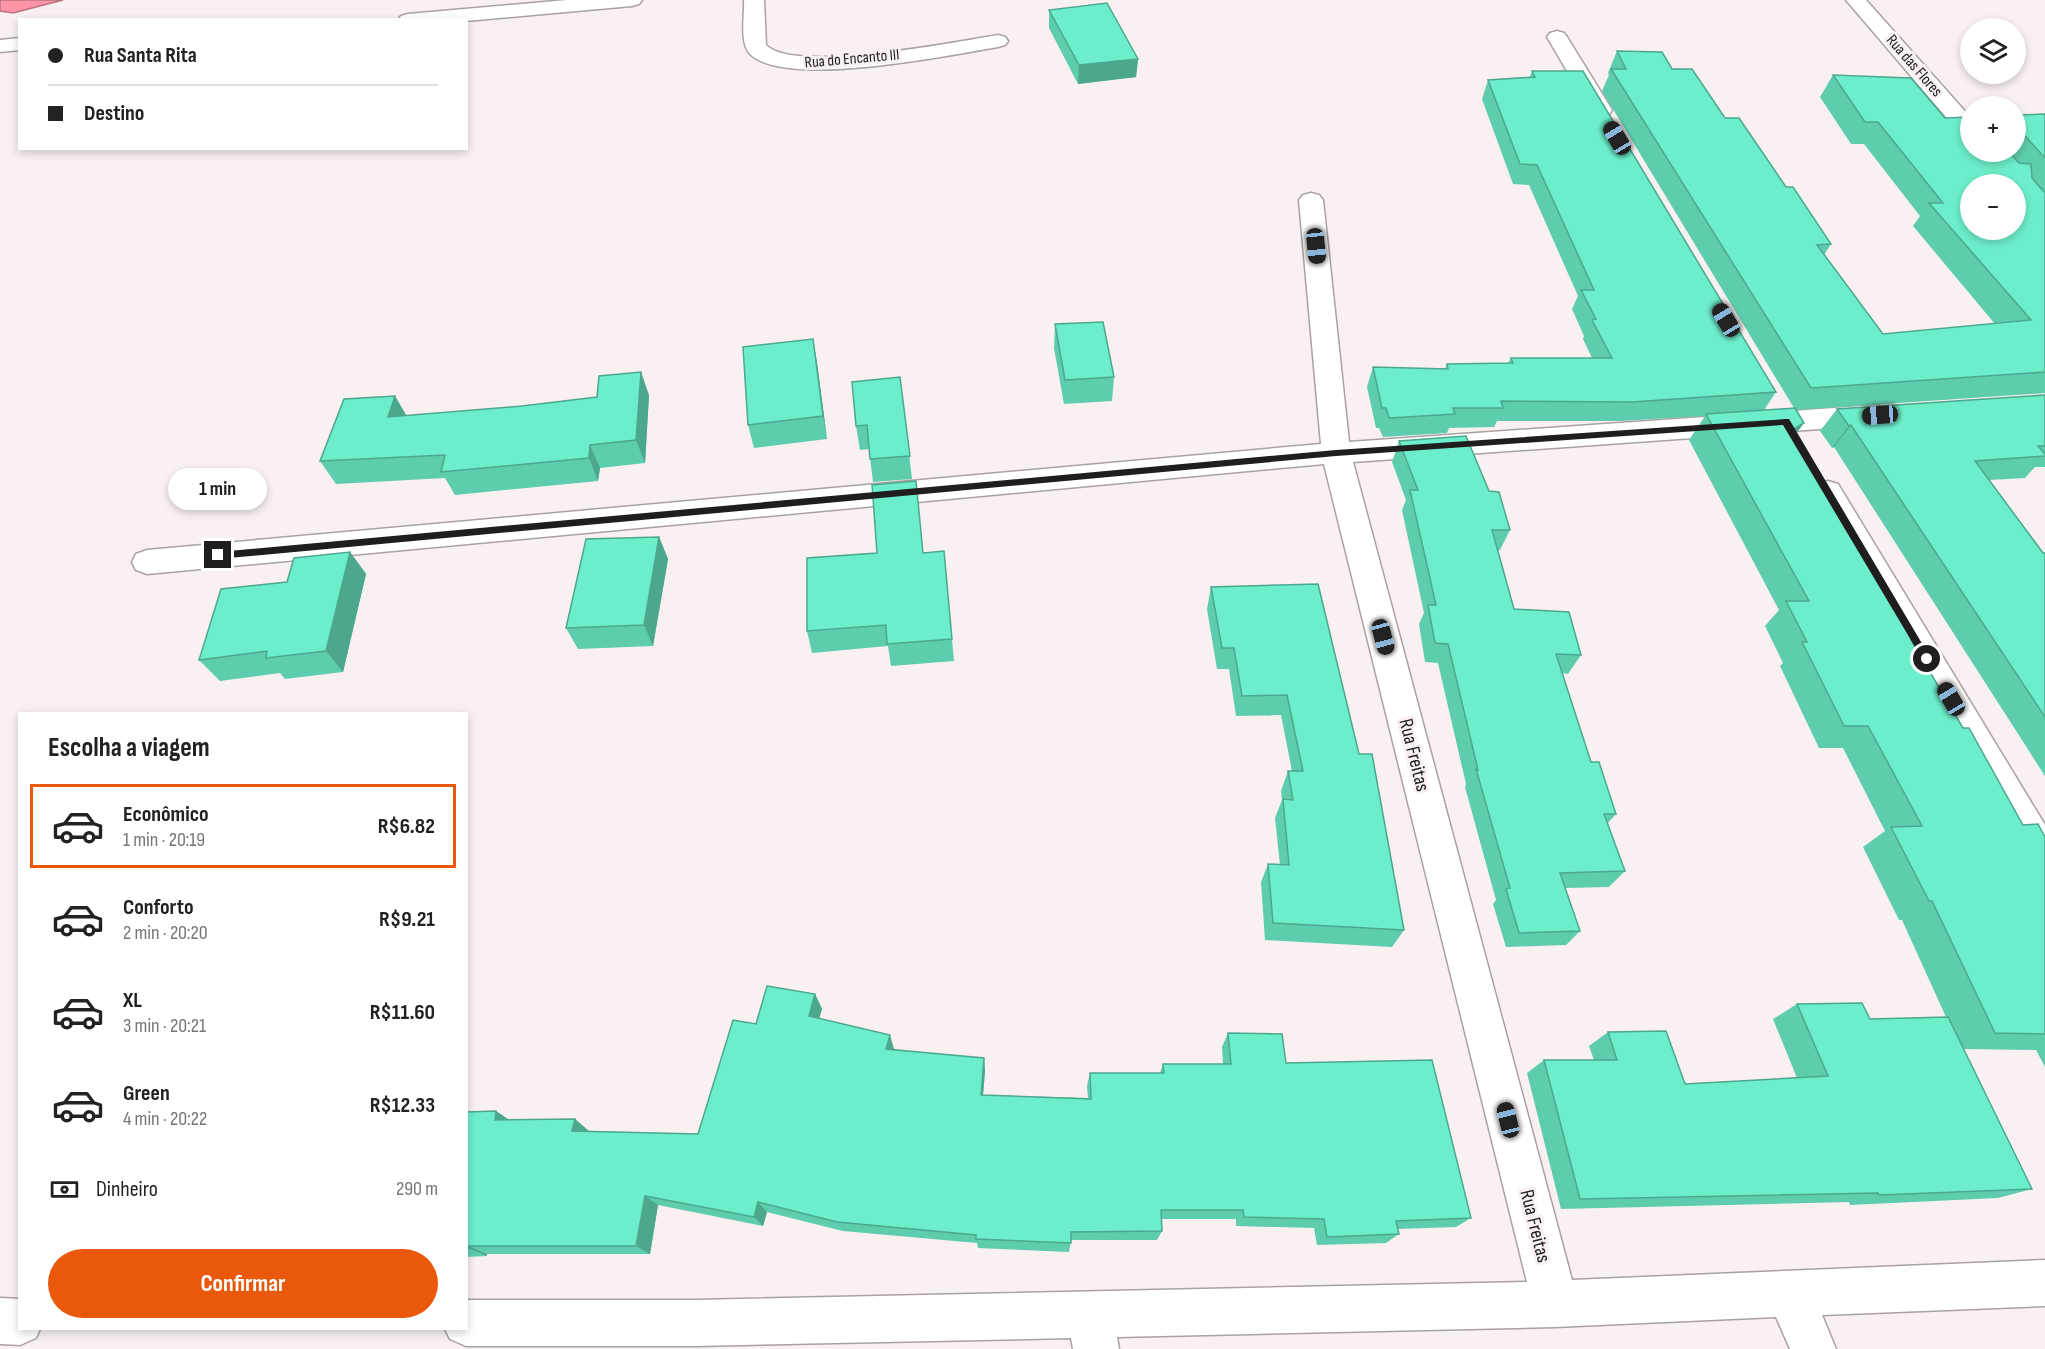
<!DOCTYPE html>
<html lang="pt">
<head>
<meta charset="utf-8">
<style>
	:root { --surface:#fff; --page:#f2f2f2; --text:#222; --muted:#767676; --line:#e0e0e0; --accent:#ea580c }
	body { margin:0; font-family:"Sofia Sans Condensed",sans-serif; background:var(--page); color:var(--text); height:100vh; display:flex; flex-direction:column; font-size:22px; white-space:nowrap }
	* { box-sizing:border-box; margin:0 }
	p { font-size:20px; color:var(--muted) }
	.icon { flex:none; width:33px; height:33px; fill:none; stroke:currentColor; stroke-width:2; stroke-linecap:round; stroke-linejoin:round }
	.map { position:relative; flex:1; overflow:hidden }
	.panel { position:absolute; left:18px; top:712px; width:450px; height:618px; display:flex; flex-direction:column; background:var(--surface); border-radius:0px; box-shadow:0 3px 9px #0003 }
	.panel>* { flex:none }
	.banner { position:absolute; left:18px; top:18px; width:450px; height:132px; border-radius:0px; box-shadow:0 3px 9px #0003; display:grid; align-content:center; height:132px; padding:0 30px; background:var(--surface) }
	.buttons { position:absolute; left:1960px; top:18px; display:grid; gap:12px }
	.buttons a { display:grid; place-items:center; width:66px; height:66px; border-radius:50%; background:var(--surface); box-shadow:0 3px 9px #0003; font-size:30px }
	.end { position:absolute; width:27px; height:27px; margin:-14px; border:8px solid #201d1e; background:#fff; box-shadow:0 0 0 3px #fff }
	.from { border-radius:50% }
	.bubble { position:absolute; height:42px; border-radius:21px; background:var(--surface); box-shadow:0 3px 9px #0003; font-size:20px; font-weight:700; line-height:42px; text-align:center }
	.car { position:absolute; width:18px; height:36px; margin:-18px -9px; border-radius:8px; box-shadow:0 0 4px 2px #0007; background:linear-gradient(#222 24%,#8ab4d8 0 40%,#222 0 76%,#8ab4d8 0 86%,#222 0) }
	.banner b { display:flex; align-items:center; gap:21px; height:57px; font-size:22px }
	.banner b+b { border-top:2px solid var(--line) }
	.banner i { width:15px; height:15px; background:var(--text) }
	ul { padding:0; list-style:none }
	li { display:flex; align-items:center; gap:18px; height:84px; margin:0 12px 9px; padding:0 18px; border:3px solid transparent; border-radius:0px }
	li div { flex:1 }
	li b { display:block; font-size:22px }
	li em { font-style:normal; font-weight:700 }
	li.current { border-color:var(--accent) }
	li>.icon { width:54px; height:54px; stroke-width:1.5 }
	h2 { padding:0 30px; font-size:27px; line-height:72px }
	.pay { display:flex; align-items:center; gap:15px; height:66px; padding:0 30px; font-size:22px }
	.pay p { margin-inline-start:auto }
	.cta { display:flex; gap:12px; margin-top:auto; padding:12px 30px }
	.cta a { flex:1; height:69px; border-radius:36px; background:var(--accent); color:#fff; font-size:24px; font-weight:700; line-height:69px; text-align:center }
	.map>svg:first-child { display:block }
	.water { fill:#fc95a7; stroke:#ba717e; stroke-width:1.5 }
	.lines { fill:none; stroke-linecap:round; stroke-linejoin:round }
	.minor-casing { stroke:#a9a1a2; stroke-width:3 }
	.minor { fill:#fff; fill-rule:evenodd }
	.wall { fill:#5ecdae }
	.shaded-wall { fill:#4ca78d }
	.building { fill:#6deeca; stroke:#4ca78d; stroke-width:1.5; fill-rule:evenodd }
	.route { fill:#201d1e }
	.labels { text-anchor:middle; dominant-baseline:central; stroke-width:6; stroke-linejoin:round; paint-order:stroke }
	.far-street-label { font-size:16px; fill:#201d1e; stroke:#f8f0f1 }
	.street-label { font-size:20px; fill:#201d1e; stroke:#f8f0f1 }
</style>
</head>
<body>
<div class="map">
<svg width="2045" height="1349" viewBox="0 0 2045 1349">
	<rect width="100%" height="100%" fill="#f8f0f1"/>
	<path class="water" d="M 0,0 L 63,0 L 13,13 L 0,11 Z"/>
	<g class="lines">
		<defs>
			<g id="minor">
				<path d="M 567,0 L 642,0 L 639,4 L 632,6 L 466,21 L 398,20 L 401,16 L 408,14 Z"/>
				<path d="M 744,0 L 764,0 L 766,45 C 795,74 955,42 998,35 L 1005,37 L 1008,41 L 1005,45 L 998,47 C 950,55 785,89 750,54 C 739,42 745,15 744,0 Z"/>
				<path d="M 1846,0 L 1866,0 L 1971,118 L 1971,139 L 1963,137 Z"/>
				<path d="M 1557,31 L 1564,33 L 1567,37 L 1612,110 L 1609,115 L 1601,116 L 1593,115 L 1590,110 L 1547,37 L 1550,33 Z"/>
				<path d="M 20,38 L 20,50 L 0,52 L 0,40 Z"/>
				<path d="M 1311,193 L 1319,195 L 1323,200 L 1349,442 L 1876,405 L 1886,408 L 1890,415 L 1886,422 L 1876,425 L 1353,462 L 1572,1280 L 2045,1260 L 2045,1306 L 1822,1315 L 1836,1349 L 1790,1349 L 1776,1317 L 1555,1327 L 1117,1337 L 1119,1349 L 1073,1349 L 1071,1338 L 695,1346 L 466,1346 L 450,1339 L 445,1329 L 466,1329 L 466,1300 L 695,1300 L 1527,1282 L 1324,464 L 147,574 L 136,570 L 132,562 L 136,554 L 147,550 L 1321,444 L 1299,200 L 1303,195 Z"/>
				<path d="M 1828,481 L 1838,484 L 2045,825 L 2045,875 L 2032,870 L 1813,492 L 1818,484 Z"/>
				<path d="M 0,1298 L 20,1299 L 20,1329 L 40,1329 L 36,1338 L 20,1345 L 0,1344 Z"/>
			</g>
		</defs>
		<use href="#minor" class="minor-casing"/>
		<use href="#minor" class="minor"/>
	</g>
	<g class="wall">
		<path d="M 1049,10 L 1138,59 L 1136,77 L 1078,84 L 1049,28 Z"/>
		<path d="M 1617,51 L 1672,69 L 1725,118 L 1786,187 L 1831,244 L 1824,255 L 1883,334 L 1995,324 L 1913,226 L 1920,216 L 1864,144 L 1851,144 L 1820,97 L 1833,75 L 1971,152 L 2016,152 L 2016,115 L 2045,114 L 2045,393 L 1796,410 L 1804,423 L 1795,435 L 1913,640 L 1912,641 L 1963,728 L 2023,825 L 2045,837 L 2045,1067 L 2036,1050 L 1963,1049 L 2032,1189 L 1998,1198 L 1850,1205 L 1849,1202 L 1561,1209 L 1527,1073 L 1544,1060 L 1594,1060 L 1589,1046 L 1608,1032 L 1685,1084 L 1797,1078 L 1773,1019 L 1797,1004 L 1870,1019 L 1946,1017 L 1902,920 L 1899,920 L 1863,847 L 1885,831 L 1843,748 L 1819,748 L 1780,666 L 1783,663 L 1765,626 L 1779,610 L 1689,440 L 1705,416 L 1621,421 L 1497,421 L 1494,427 L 1449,428 L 1447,433 L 1383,437 L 1379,428 L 1376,428 L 1367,387 L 1373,367 L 1445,369 L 1447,364 L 1508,363 L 1511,358 L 1592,358 L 1583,339 L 1584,336 L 1572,309 L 1578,296 L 1529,185 L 1513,184 L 1482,99 L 1488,80 L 1530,77 L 1532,71 L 1776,392 L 1764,410 L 1794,408 L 1602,91 L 1609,75 L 1608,73 Z"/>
		<path d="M 1055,324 L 1114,377 L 1112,401 L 1064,404 L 1054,348 Z"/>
		<path d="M 813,339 L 817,363 L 827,439 L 754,448 L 748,425 Z"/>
		<path d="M 900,377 L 912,479 L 873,482 L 869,449 L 860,450 L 856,426 Z"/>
		<path d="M 649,395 L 645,463 L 600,468 L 598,481 L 455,495 L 445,478 L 336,484 L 320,461 L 395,396 L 406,416 Z"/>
		<path d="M 2045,395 L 2045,467 L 2035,467 L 2025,478 L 1989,480 L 2043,553 L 2045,553 L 2045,776 L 1834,447 L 1832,448 L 1820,431 L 1837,409 Z"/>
		<path d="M 1399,441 L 1489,491 L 1510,530 L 1500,550 L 1498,550 L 1514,609 L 1581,655 L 1568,674 L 1562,673 L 1591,762 L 1616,814 L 1607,824 L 1625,871 L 1609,887 L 1565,888 L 1580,931 L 1566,945 L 1506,947 L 1493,904 L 1496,900 L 1465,787 L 1466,784 L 1438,663 L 1425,662 L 1419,624 L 1424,613 L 1402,510 L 1406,500 L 1392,462 Z"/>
		<path d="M 659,537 L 668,559 L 653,646 L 578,649 L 566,628 Z"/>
		<path d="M 944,551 L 954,661 L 891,666 L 888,646 L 812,653 L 807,631 L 923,553 Z"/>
		<path d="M 350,552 L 366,574 L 343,672 L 285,679 L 280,673 L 220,681 L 199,660 L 287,582 Z"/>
		<path d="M 1211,587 L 1359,754 L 1404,930 L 1392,947 L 1265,940 L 1261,882 L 1268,864 L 1280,865 L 1275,818 L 1282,800 L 1281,791 L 1288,771 L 1292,771 L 1281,715 L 1236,716 L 1229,669 L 1217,669 L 1207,609 Z"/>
		<path d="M 815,994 L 822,1009 L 819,1018 L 894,1049 L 894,1050 L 984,1058 L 985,1071 L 983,1095 L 1088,1098 L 1087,1086 L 1090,1073 L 1160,1073 L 1163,1064 L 1223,1064 L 1222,1047 L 1228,1033 L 1286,1063 L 1471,1218 L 1456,1227 L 1398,1229 L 1399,1234 L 1386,1243 L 1317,1245 L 1314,1228 L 1236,1226 L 1236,1219 L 1161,1219 L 1162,1231 L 1157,1240 L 1071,1240 L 1069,1252 L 978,1248 L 977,1243 L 843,1231 L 767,1212 L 763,1226 L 658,1205 L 650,1254 L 487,1254 L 487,1256 L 466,1257 L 466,1112 L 508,1120 L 589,1131 L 698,1134 L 756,1024 Z"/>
	</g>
	<g class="shaded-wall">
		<path d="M 1138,59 L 1136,77 L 1078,84 L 1079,65 Z"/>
		<path d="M 813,339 L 817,363 L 827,439 L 823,416 Z"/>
		<path d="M 641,372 L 649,395 L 645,463 L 636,440 Z"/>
		<path d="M 395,396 L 409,420 L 388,417 Z"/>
		<path d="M 1804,423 L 1784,449 L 1792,430 Z"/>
		<path d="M 1851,425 L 1834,447 L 1832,448 L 1849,426 Z"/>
		<path d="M 590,445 L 600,468 L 598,481 L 589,458 Z"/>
		<path d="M 659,537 L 668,559 L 653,646 L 644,625 Z"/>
		<path d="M 350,552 L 366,574 L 343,672 L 326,651 Z"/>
		<path d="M 815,994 L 822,1009 L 816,1030 L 809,1016 Z"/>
		<path d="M 890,1035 L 894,1049 L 890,1062 L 886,1049 Z"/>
		<path d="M 984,1058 L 985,1071 L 982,1107 L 981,1095 Z"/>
		<path d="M 496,1111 L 514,1123 L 495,1120 Z"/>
		<path d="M 575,1119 L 589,1131 L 587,1142 L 572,1131 Z"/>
		<path d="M 645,1196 L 658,1205 L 650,1254 L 636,1246 Z"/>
		<path d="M 758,1202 L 767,1212 L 763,1226 L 754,1217 Z"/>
		<path d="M 468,1246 L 487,1254 L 487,1256 L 468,1248 Z"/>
	</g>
	<g class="building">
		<path d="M 1107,3 L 1138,59 L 1079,65 L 1049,10 Z"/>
		<path d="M 1617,51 L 1662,52 L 1672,69 L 1692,69 L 1725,118 L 1739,118 L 1786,187 L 1793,187 L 1831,244 L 1817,245 L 1883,334 L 2031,320 L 1929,203 L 1943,203 L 1878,122 L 1865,122 L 1833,75 L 1911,78 L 1945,118 L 1971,117 L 1971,152 L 2009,152 L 2019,163 L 2031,164 L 2032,178 L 2045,193 L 2045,372 L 1811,388 L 1611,69 L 1626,69 ZM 1971,184 L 2016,184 L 2016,230 L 1971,230 Z"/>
		<path d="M 1532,71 L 1583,71 L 1776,392 L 1632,402 L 1501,401 L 1503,408 L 1453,408 L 1455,414 L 1389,418 L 1386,408 L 1382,408 L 1373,367 L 1448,369 L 1447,364 L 1513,363 L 1511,358 L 1612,358 L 1592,320 L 1596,319 L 1581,290 L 1594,290 L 1537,165 L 1520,164 L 1488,80 L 1535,77 Z"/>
		<path d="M 2045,114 L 2045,158 L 2018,128 L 2016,128 L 2016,115 Z"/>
		<path d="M 1103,322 L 1114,377 L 1065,380 L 1055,324 Z"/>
		<path d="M 813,339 L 823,416 L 748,425 L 743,347 Z"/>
		<path d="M 641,372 L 636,440 L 590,445 L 589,458 L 441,472 L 445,455 L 320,461 L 344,399 L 395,396 L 388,417 L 522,406 L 597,397 L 599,376 Z"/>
		<path d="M 900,377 L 910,456 L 870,459 L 867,425 L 856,426 L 852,382 Z"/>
		<path d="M 2045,395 L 2045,446 L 2038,446 L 2045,454 L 2045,456 L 1975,461 L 2043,553 L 2045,553 L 2045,717 L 1851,425 L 1849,426 L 1837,409 Z"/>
		<path d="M 1795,408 L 1804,423 L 1792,430 L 1913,640 L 1911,640 L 1963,728 L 1969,728 L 2023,825 L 2038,824 L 2045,837 L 2045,1034 L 1995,1033 L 1932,901 L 1929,901 L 1891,827 L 1922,826 L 1868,726 L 1844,726 L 1802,642 L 1807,642 L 1786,601 L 1809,601 L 1706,414 Z"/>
		<path d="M 1466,436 L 1489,491 L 1499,492 L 1510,530 L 1492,530 L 1514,609 L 1569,612 L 1581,655 L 1556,654 L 1591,762 L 1599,762 L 1616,814 L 1604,814 L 1625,871 L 1560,873 L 1580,931 L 1519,933 L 1506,889 L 1510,888 L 1476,769 L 1478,770 L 1448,644 L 1435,643 L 1428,605 L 1436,605 L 1410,490 L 1418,490 L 1399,441 Z"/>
		<path d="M 916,481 L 923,553 L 944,551 L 952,639 L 887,644 L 886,625 L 807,631 L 807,558 L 877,553 L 872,485 Z"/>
		<path d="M 659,537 L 644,625 L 566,628 L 586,539 Z"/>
		<path d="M 350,552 L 326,651 L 266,658 L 267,651 L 199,660 L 221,589 L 287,582 L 294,558 Z"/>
		<path d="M 1318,584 L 1359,754 L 1372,754 L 1404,930 L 1273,923 L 1268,864 L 1289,865 L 1283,799 L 1293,800 L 1288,771 L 1303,771 L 1287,695 L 1242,696 L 1234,648 L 1222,648 L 1211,587 Z"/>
		<path d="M 767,986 L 815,994 L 809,1016 L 890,1035 L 886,1049 L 984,1058 L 981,1095 L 1091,1099 L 1090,1073 L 1164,1073 L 1163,1064 L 1231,1064 L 1228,1033 L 1282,1034 L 1286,1063 L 1432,1060 L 1471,1218 L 1396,1221 L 1399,1234 L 1327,1237 L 1324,1219 L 1244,1217 L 1243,1210 L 1161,1210 L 1162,1231 L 1071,1232 L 1071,1243 L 976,1239 L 976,1235 L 837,1222 L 758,1202 L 754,1217 L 645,1196 L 636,1246 L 468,1246 L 468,1248 L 466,1248 L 466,1112 L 496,1111 L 495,1120 L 575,1119 L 572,1131 L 698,1134 L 733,1020 L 756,1024 Z"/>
		<path d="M 1862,1003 L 1870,1019 L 1948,1017 L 2032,1189 L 1879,1195 L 1878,1193 L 1580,1199 L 1544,1060 L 1617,1060 L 1608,1032 L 1666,1031 L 1685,1084 L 1828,1076 L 1797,1004 Z"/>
	</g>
	<path class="route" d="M 1786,419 L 1789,419 L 1930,657 L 1930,662 L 1924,662 L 1783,425 L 1336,456 L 218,559 L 214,555 L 218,552 L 1336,450 Z"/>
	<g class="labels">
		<g class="far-street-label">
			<text transform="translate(852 59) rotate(-5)">Rua do Encanto III</text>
			<text transform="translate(1914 66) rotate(49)">Rua das Flores</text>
		</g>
		<g class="street-label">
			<text transform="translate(1414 755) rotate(76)">Rua Freitas</text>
			<text transform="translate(1535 1226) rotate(76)">Rua Freitas</text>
		</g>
	</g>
</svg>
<div class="buttons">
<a><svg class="icon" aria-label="layers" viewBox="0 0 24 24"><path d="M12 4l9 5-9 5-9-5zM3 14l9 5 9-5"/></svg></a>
<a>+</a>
<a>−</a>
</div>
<i class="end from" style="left:1927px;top:659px"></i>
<i class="end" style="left:218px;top:555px"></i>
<div class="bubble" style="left:168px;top:468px;width:99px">1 min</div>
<i class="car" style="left:1617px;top:138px;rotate:329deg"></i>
<i class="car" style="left:1316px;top:246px;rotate:174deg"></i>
<i class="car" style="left:1726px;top:320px;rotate:329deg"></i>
<i class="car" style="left:1880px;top:415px;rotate:266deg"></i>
<i class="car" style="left:1383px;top:637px;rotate:165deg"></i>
<i class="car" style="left:1951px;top:699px;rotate:329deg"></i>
<i class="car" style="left:1508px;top:1120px;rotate:346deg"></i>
<div class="banner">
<b><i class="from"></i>Rua Santa Rita</b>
<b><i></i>Destino</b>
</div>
<section class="panel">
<h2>Escolha a viagem</h2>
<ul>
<li class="current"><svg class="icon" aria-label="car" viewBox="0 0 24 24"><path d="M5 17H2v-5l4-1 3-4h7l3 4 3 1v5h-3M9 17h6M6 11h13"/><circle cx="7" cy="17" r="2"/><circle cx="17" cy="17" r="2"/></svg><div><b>Econômico</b><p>1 min · 20:19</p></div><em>R$6.82</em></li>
<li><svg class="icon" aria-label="car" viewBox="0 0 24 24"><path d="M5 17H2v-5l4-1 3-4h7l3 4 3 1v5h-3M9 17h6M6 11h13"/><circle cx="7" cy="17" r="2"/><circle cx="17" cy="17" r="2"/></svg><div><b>Conforto</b><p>2 min · 20:20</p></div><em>R$9.21</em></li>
<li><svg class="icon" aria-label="car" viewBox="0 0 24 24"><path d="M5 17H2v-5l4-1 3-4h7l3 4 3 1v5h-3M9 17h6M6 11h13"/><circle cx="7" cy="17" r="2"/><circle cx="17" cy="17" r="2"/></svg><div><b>XL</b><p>3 min · 20:21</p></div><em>R$11.60</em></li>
<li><svg class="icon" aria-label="car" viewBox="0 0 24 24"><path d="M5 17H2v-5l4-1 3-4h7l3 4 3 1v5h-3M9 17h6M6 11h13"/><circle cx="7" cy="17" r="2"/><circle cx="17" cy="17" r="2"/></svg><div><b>Green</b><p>4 min · 20:22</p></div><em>R$12.33</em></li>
</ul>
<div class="pay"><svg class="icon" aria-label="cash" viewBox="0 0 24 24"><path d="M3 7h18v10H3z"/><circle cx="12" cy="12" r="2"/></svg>Dinheiro<p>290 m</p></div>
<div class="cta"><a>Confirmar</a></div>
</section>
</div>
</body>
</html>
